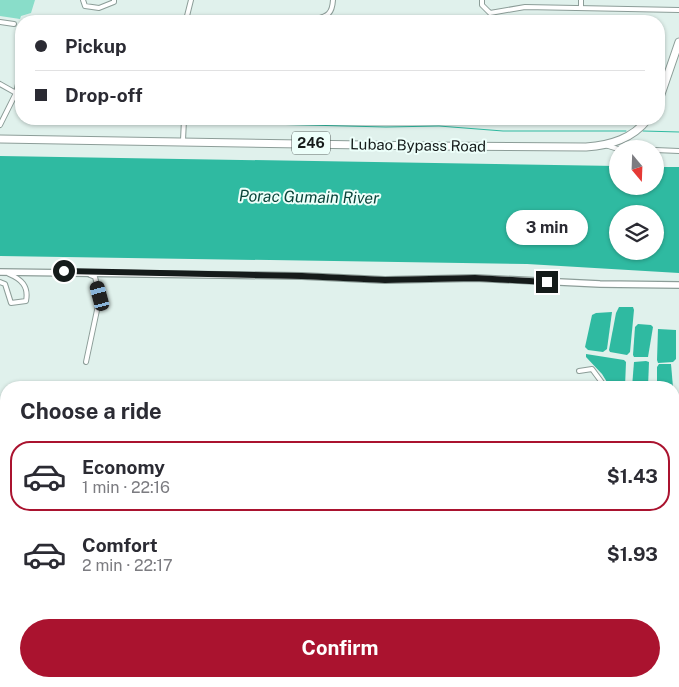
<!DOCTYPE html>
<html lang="en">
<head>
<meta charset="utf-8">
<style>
	:root { --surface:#fff; --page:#f2f2f3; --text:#2b2b33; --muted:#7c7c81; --line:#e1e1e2; --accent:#aa132f }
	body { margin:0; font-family:"Public Sans",sans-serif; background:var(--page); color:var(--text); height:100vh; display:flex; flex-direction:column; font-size:19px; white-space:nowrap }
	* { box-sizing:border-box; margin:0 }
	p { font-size:16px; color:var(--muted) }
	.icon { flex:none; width:28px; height:28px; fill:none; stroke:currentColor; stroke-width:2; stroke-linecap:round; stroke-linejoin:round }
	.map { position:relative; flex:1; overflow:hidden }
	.side { position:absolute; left:0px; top:381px; width:680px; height:306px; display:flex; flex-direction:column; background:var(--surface); border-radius:20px 20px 0 0; box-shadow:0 1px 4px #0004 }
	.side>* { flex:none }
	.hud { position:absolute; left:15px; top:15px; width:650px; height:110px; border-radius:20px; box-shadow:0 1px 4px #0004; display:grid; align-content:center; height:110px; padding:0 20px; background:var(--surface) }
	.needle { width:32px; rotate:161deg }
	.tools { position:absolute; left:609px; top:140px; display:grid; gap:10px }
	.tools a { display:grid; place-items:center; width:55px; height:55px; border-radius:50%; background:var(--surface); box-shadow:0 1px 4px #0004; font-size:25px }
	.end { position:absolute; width:22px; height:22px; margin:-11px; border:6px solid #151b1a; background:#fff; box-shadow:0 0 0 2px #fff }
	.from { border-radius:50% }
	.bubble { position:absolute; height:35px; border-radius:18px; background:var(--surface); box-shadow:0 1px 4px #0004; font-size:16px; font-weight:700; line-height:35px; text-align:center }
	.car { position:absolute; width:15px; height:30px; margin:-15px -8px; border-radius:6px; box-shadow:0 0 4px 1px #0007; background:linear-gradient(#222 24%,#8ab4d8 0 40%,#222 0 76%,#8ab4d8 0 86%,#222 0) }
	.hud b { display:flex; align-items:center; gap:18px; height:48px; font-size:19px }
	.hud b+b { border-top:1px solid var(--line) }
	.hud i { width:12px; height:12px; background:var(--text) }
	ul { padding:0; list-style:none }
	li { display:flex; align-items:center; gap:15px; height:70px; margin:0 10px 8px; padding:0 10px; border:2px solid transparent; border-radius:20px }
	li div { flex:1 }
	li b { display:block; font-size:19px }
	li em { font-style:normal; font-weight:700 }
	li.on { border-color:var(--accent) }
	li>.icon { width:45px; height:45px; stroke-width:1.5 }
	h2 { padding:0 20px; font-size:22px; line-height:60px }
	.primary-button { display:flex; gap:10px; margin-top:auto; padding:10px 20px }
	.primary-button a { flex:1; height:58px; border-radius:30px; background:var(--accent); color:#fff; font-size:20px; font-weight:700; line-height:58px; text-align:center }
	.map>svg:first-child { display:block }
	.green { fill:#89ddc9 }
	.water { fill:#2fbaa1; fill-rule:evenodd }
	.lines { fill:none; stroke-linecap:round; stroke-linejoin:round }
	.stream { stroke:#2fbaa1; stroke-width:1 }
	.street-tunnel { stroke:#c2d1cc; stroke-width:4; stroke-dasharray:4 2; stroke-linecap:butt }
	.street-casing { stroke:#8c9d98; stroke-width:6 }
	.secondary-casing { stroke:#8c9d98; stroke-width:8 }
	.highway-casing { stroke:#8c9d98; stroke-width:9 }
	.street { stroke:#fff; stroke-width:4 }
	.secondary { stroke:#fff; stroke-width:5.5 }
	.highway { stroke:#fff; stroke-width:7 }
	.route { stroke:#151b1a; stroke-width:6 }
	.labels { text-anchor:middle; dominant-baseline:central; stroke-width:4; stroke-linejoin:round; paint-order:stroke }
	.shield { fill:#edfffa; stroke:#565f5d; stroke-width:1 }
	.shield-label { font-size:14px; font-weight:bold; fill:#151b1a }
	.street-label { font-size:15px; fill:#151b1a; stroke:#edfffa }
	.water-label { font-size:16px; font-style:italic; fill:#0a453a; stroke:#edfffa }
</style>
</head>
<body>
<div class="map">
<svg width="679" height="687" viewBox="0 0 679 687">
	<rect width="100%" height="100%" fill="#e0f1ec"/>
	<path class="green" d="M 0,0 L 35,0 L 31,13 L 21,16 L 20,19 L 0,16 Z"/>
	<g class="water">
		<path d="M 0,156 L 617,166 L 618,186 L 655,186 L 655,167 L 679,167 L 679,273 L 527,264 L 0,256 ZM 618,214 L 655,214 L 655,251 L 618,251 Z"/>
		<path d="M 619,307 L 633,307 L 634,310 L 630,352 L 627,355 L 610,352 L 609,350 L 616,313 Z"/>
		<path d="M 612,312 L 607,349 L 603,352 L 588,350 L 585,347 L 592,315 L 596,313 Z"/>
		<path d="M 638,324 L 651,325 L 653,327 L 648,357 L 634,357 L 633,355 L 635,327 Z"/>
		<path d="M 658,329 L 676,330 L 676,359 L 673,362 L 658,363 L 657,360 Z"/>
		<path d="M 586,354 L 624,360 L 626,362 L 625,387 L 610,387 L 602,374 L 586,357 Z"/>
		<path d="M 646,361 L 649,362 L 648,387 L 632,387 L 634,362 Z"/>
		<path d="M 659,364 L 671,364 L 673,387 L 657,387 L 657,367 Z"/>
		<path d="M 313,681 L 354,681 L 349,687 L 310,687 Z"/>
	</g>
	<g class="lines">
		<g class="stream">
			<path d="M 89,119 L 105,123 L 144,121 L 386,127 L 439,126 L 503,131 L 626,131"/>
			<path d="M 643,131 L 679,132"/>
			<path d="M 674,502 L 679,502"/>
			<path d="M 674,642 L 679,643"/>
			<path d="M 592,687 L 598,681"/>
		</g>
		<path class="street-tunnel" d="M 185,21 L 187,16"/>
		<defs>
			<g id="street">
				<path d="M 83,0 L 85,6 L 99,8 L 114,2 L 114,0"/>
				<path d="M 482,0 L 482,5 L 490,13 L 525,7 L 679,10"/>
				<path d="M 581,8 L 581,0"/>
				<path d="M 187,16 L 191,0"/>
				<path d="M 268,20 L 292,21"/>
				<path d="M 311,21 C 325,16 332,17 333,0"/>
				<path d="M 0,22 L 14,24"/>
				<path d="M 0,84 L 16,93"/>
				<path d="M 0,125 L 16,93 L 21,71"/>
				<path d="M 183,140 L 184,120"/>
				<path d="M 605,145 L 618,149"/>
				<path d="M 655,150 L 679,151"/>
				<path d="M 0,282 L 5,284 L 11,303 L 26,301 C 29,286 21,279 9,274"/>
				<path d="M 86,362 L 100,296 L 95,277 L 90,275"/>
				<path d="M 579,371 L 592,369 L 606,388"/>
				<path d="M 674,399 L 679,399"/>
				<path d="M 674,542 L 679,539"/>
				<path d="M 674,549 L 678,561 L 675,579"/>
				<path d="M 373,681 L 384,686"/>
			</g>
			<g id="secondary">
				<path d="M 0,272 L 302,276 L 385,280 L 475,278 L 600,284 L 679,285"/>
				<path d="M 674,580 L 679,580"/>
				<path d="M 459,687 L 468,681"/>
			</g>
			<g id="highway">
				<path d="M 659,100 L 679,42"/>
				<path d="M 0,139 L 427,146 L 586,147 C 611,145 632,139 648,119"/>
			</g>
		</defs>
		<use href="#street" class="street-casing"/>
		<use href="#secondary" class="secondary-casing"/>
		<use href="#highway" class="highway-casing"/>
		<use href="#street" class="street"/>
		<use href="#secondary" class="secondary"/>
		<use href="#highway" class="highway"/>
	</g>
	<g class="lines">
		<path class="route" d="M 64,271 L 302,276 L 385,280 L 475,278 L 547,282"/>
	</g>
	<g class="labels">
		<rect class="shield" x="292" y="131.5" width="38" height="23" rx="4"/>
		<g class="shield-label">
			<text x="311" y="143">246</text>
		</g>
		<g class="street-label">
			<text transform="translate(418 145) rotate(1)">Lubao Bypass Road</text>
		</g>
		<g class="water-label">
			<text transform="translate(309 197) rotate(1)">Porac Gumain River</text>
		</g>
	</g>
</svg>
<div class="tools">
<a><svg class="needle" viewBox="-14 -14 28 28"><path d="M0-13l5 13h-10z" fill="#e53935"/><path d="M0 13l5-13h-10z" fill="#7c7c81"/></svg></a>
<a><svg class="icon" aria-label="layers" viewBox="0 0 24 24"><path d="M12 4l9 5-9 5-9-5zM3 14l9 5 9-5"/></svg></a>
</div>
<i class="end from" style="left:64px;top:271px"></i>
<i class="end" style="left:547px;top:282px"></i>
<div class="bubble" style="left:506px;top:210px;width:82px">3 min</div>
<i class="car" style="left:100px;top:296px;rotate:345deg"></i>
<div class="hud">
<b><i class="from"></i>Pickup</b>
<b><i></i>Drop-off</b>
</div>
<section class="side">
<h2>Choose a ride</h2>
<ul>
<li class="on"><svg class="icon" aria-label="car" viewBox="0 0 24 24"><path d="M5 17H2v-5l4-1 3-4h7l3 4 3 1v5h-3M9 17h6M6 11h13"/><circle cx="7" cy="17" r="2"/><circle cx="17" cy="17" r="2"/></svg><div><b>Economy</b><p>1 min · 22:16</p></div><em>$1.43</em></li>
<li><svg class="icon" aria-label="car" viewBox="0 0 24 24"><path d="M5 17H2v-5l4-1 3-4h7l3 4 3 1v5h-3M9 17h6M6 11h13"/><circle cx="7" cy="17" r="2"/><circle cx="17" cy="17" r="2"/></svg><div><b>Comfort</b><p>2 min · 22:17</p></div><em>$1.93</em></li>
</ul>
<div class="primary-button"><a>Confirm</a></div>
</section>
</div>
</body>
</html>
